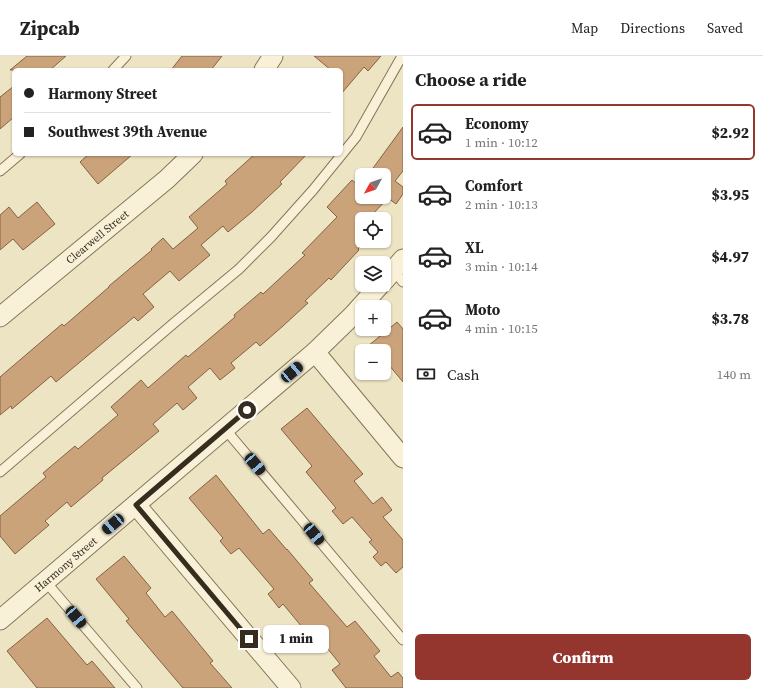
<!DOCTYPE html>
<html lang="en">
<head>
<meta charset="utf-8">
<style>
	:root { --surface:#fff; --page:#f6f6f6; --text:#222; --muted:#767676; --line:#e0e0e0; --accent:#94362d }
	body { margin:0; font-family:"Source Serif 4",serif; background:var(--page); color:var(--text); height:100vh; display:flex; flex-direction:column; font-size:15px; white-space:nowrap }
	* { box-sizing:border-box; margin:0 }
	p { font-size:13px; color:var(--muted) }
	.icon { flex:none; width:22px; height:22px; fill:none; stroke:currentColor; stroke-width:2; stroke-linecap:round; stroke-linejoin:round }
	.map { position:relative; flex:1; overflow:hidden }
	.side { display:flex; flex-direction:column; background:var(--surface); width:360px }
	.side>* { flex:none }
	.hud { position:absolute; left:12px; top:12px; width:331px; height:88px; border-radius:6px; box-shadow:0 1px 3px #0004; display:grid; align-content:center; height:88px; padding:0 12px; background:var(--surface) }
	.needle { width:26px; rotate:230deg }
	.fabs { position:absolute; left:355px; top:112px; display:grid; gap:8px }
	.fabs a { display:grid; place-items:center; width:36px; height:36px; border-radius:6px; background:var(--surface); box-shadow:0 1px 3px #0004; font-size:20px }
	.end { position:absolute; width:18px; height:18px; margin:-9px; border:5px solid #372d1f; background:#fff; box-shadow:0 0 0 2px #fff }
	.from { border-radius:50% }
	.bubble { position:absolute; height:28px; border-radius:6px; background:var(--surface); box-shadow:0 1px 3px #0004; font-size:13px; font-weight:800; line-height:28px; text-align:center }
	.car { position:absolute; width:12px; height:24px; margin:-12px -6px; border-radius:5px; box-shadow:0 0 3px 1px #0007; background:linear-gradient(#222 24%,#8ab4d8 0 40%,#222 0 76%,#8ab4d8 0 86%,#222 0) }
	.hud b { display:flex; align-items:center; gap:14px; height:38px; font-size:15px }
	.hud b+b { border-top:1px solid var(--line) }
	.hud i { width:10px; height:10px; background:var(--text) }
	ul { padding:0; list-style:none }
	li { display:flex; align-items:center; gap:12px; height:56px; margin:0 8px 6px; padding:0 4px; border:2px solid transparent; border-radius:6px }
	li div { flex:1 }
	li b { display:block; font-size:15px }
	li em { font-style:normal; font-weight:800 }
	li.current { border-color:var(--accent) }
	li>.icon { width:36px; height:36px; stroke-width:1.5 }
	h2 { padding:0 12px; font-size:18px; line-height:48px }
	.pay { display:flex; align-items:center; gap:10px; height:44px; padding:0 12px; font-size:15px }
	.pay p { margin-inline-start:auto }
	.button { display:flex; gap:8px; margin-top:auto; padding:8px 12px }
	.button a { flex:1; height:46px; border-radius:6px; background:var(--accent); color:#fff; font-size:16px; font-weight:800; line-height:46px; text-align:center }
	header { display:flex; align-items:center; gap:24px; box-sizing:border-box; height:56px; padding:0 20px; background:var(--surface); border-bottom:1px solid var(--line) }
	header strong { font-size:19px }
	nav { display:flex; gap:22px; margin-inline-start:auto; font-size:14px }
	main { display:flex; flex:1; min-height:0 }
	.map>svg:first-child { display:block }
	.building { fill:#caa37b; stroke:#856242 }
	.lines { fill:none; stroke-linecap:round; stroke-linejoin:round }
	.lane-casing { stroke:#87765b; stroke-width:11 }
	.street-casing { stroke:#87765b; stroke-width:21 }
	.lane { stroke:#f8f1d7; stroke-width:9 }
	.street { stroke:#f8f1d7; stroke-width:19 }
	.route { stroke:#372d1f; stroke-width:5 }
	.labels { text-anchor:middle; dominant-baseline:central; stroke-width:3; stroke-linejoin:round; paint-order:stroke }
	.street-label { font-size:11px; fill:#372d1f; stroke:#f4eed4 }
</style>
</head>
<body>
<header>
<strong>Zipcab</strong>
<nav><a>Map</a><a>Directions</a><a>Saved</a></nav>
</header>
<main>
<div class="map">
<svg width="403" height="632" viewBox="0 0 403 632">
	<rect width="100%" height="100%" fill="#ede4c4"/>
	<g class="building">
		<path d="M 27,0 L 66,0 L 50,14 L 10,14 Z"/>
		<path d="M 182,0 L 222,0 L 211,14 L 171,14 Z"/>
		<path d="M 314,0 L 381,0 L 368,15 L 364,11 L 341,38 L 341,14 L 331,14 Z"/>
		<path d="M 14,30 L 14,61 L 0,73 L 0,41 Z"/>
		<path d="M 403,71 L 403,115 L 395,125 L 403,131 L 403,138 L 396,148 L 388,142 L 372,159 L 376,163 L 362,163 L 362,185 L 366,185 L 358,193 L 359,194 L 331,224 L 329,222 L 305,245 L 308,247 L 283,270 L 260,290 L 256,286 L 231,307 L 235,312 L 220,324 L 210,312 L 188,331 L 197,342 L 183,354 L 177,347 L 153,368 L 159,375 L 102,422 L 103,424 L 71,451 L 67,446 L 45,465 L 49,469 L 15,498 L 0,480 L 0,460 L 46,421 L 43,417 L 75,390 L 78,393 L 118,359 L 111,351 L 141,324 L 148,332 L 186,299 L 188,301 L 235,261 L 234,259 L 261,236 L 263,238 L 305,199 L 302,197 L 337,161 L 327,151 L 352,124 L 359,130 L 362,126 L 362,141 L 384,141 L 384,119 L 368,119 Z"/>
		<path d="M 89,98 L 133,98 L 98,128 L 80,106 Z"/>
		<path d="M 255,98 L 307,98 L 280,126 L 282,128 L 252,156 L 228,176 L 223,170 L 201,189 L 210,199 L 179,225 L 170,215 L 143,238 L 154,251 L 138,265 L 134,261 L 56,326 L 51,320 L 12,353 L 11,350 L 0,359 L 0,321 L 62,268 L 64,270 L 109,231 L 109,230 L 152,194 L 151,193 L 163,182 L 173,193 L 198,172 L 189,161 L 227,128 L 225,125 Z"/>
		<path d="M 37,146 L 55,168 L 23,194 L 13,183 L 0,194 L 0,159 L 9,151 L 18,162 Z"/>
		<path d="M 397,266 L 403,273 L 403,326 L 384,303 L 384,295 L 362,295 Z"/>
		<path d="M 307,352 L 363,418 L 354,425 L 373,448 L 382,441 L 392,454 L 383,461 L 403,484 L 403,511 L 396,517 L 386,506 L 381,510 L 373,501 L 378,496 L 369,486 L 372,484 L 352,461 L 343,468 L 332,455 L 336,452 L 306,416 L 312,410 L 281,373 Z"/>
		<path d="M 216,419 L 263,478 L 269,473 L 287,494 L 287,493 L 313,524 L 309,527 L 347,571 L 355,565 L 380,595 L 374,600 L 391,621 L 398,616 L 403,622 L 403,632 L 346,632 L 332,614 L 340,608 L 319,582 L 310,590 L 297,575 L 302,571 L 283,548 L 279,552 L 268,538 L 274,533 L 239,492 L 231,498 L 220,485 L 223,482 L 189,442 Z"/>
		<path d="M 124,500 L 151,532 L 146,537 L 165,561 L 172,555 L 213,605 L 210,607 L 232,632 L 183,632 L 126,565 L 129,563 L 96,523 Z"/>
		<path d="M 47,562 L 87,609 L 92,605 L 115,632 L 37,632 L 7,595 Z"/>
	</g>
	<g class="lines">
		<defs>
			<g id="lane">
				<path d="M 113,14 L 126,0"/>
				<path d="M 0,115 L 20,98"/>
				<path d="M 393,214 L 403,226"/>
				<path d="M 225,373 L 403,584"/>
				<path d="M 0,416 L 174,267 L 239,213 L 271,181 L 313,134 L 356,81 L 402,0"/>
				<path d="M 45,525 L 137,632"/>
			</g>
			<g id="street">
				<path d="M 264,14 L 273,0"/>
				<path d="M 384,225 L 403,203"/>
				<path id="s1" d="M 0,261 L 167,123 L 193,98"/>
				<path d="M 315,296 L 403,402"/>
				<path d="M 136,449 L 291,632"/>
				<path id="s2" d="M 0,564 L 315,296 L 353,259 L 380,229"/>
			</g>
		</defs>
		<use href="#lane" class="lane-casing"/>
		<use href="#street" class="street-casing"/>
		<use href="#lane" class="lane"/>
		<use href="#street" class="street"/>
	</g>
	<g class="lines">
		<path class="route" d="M 247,354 L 136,449 L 249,583"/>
	</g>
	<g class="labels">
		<g class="street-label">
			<text stroke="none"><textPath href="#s1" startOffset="126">Clearwell Street</textPath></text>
			<text stroke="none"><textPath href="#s2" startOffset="86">Harmony Street</textPath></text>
		</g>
	</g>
</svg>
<div class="fabs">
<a><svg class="needle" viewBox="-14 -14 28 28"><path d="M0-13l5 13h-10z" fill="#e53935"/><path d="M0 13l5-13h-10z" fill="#767676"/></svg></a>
<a><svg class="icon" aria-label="locate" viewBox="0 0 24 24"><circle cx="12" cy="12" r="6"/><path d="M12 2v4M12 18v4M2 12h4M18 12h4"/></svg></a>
<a><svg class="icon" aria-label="layers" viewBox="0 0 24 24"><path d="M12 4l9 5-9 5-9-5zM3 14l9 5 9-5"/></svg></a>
<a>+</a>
<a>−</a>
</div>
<i class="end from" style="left:247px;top:354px"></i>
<i class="end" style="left:249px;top:583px"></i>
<div class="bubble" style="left:263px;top:569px;width:66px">1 min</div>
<i class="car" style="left:292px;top:316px;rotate:50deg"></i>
<i class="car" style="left:255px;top:408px;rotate:140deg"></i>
<i class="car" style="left:113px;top:468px;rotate:230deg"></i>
<i class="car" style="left:314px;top:478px;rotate:140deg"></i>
<i class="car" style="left:76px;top:561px;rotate:140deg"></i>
<div class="hud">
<b><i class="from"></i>Harmony Street</b>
<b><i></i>Southwest 39th Avenue</b>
</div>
</div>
<section class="side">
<h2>Choose a ride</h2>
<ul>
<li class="current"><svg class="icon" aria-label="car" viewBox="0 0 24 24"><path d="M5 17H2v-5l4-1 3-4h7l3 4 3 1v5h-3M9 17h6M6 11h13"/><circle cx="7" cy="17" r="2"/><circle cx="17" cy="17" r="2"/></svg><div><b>Economy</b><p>1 min · 10:12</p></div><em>$2.92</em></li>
<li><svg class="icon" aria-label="car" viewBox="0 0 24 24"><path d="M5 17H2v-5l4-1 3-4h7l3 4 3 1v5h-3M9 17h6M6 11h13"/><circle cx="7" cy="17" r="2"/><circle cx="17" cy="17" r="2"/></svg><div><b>Comfort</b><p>2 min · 10:13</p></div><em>$3.95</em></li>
<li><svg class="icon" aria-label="car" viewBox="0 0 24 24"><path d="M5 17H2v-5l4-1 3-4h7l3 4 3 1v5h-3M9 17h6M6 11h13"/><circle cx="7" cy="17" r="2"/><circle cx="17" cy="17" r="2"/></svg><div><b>XL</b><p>3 min · 10:14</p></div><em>$4.97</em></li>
<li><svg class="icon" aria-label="car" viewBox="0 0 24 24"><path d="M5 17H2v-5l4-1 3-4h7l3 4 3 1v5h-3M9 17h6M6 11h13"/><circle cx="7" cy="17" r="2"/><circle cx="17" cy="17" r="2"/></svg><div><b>Moto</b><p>4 min · 10:15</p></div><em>$3.78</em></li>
</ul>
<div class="pay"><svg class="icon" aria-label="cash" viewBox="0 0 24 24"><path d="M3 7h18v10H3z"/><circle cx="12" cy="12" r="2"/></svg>Cash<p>140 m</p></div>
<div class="button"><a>Confirm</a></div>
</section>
</main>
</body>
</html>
